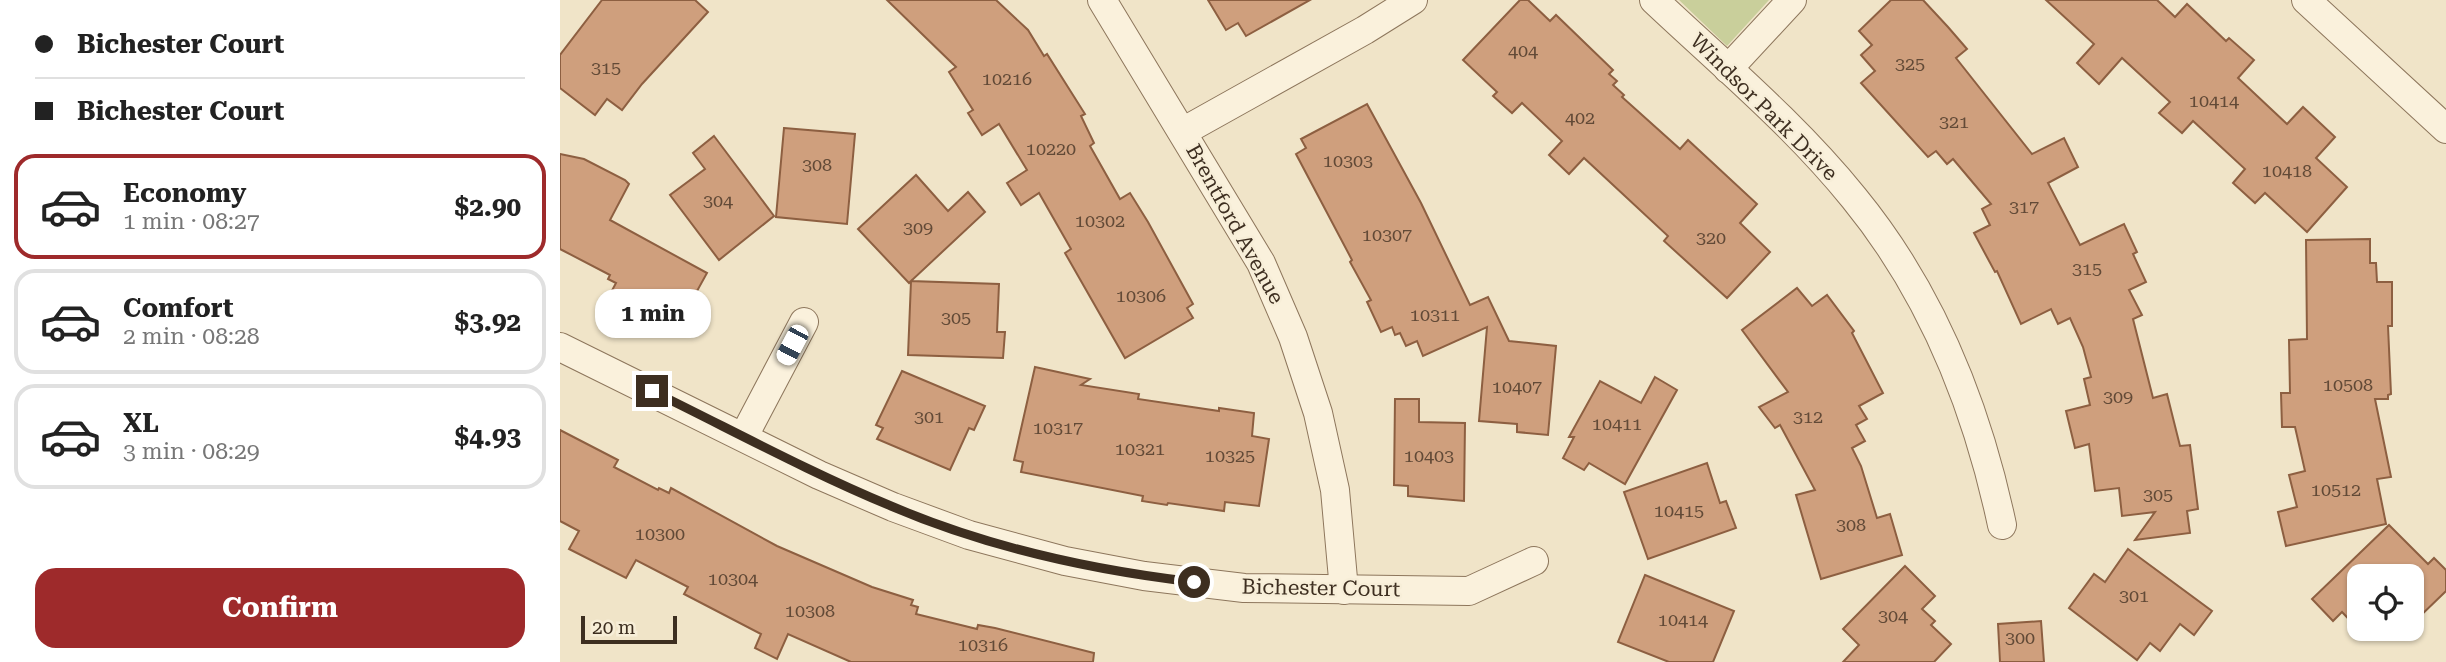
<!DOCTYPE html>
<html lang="en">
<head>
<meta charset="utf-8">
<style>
	:root { --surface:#fff; --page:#f6f6f6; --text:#222; --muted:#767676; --line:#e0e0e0; --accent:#9e2a2b }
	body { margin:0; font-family:"Roboto Serif",serif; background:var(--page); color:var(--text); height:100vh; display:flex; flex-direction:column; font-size:26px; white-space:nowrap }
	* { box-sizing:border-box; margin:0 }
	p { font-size:23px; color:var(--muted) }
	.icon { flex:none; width:38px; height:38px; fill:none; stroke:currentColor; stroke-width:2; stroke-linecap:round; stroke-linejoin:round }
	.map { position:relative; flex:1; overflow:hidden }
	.panel { display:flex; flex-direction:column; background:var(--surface); width:560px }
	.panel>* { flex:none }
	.banner { display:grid; align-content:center; height:154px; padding:0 35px; background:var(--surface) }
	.controls { position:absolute; left:1787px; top:564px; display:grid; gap:14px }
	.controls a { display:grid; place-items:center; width:77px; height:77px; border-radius:14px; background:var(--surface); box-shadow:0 2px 5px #0004; font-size:35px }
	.scale { position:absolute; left:21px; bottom:18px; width:96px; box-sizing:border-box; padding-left:7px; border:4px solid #3d2e20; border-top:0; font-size:19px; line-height:24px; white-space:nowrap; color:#3d2e20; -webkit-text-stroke:5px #f7eed8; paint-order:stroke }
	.end { position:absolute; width:32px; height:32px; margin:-16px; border:9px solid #3d2e20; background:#fff; box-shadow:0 0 0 4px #fff }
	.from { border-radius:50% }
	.bubble { position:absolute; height:49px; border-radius:21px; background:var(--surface); box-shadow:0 2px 5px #0004; font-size:23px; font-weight:700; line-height:49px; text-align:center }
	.car { position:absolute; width:21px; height:42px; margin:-21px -10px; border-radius:9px; box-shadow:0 0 5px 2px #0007; background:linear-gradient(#fff 24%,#345 0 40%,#fff 0 76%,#345 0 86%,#fff 0) }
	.banner b { display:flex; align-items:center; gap:24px; height:66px; font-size:26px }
	.banner b+b { border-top:2px solid var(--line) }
	.banner i { width:18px; height:18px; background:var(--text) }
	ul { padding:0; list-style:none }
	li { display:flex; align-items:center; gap:21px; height:105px; margin:0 14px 10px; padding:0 21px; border:4px solid var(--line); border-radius:21px }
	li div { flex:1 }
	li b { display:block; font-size:26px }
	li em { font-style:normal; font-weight:700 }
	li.selected { border-color:var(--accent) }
	li>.icon { width:63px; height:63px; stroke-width:1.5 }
	.button { display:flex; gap:14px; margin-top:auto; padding:14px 35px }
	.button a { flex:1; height:80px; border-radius:21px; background:var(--accent); color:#fff; font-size:28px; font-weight:700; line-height:80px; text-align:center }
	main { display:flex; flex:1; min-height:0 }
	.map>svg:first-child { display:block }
	.green { fill:#c9cf9b }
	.building { fill:#cf9f7d; stroke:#8d5f41; stroke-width:2 }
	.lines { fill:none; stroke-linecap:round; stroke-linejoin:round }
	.minor-casing { stroke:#8d765c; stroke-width:30 }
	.minor { stroke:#faf1dc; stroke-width:28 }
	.route { stroke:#3d2e20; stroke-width:9 }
	.labels { text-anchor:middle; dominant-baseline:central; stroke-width:5; stroke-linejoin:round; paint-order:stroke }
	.number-label { font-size:18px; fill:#624a37 }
	.street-label { font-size:21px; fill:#3d2e20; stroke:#f7eed8 }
</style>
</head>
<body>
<main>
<section class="panel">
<div class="banner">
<b><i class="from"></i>Bichester Court</b>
<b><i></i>Bichester Court</b>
</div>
<ul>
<li class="selected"><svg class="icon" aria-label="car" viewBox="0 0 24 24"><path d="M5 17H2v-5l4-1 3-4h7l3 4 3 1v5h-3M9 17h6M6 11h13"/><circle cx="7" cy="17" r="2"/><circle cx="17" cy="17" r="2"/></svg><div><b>Economy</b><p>1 min · 08:27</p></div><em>$2.90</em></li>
<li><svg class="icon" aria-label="car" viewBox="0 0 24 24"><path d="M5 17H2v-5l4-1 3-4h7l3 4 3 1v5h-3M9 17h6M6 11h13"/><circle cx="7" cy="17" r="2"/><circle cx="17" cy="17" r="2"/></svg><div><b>Comfort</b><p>2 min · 08:28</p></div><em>$3.92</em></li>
<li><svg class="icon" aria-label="car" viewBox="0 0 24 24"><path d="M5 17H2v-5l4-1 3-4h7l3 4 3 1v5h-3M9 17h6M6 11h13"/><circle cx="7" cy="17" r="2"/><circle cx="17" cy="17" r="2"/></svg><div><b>XL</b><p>3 min · 08:29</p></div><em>$4.93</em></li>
</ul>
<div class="button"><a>Confirm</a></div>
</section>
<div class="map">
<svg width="1886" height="662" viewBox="0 0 1886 662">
	<rect width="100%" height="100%" fill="#f0e4c8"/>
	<path class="green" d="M 1119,0 L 1209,0 L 1167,46 Z"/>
	<g class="building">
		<path d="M 42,0 L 135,0 L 148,12 L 82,84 L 62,110 L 47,99 L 35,115 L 0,88 L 0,55 Z"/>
		<path d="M 327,0 L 436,0 L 468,30 L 484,56 L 487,54 L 525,114 L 521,116 L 534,143 L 530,146 L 560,199 L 570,193 L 588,222 L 633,304 L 627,308 L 633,318 L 565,358 L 505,253 L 511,249 L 479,193 L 461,205 L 447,183 L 467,170 L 439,124 L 422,135 L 408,113 L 413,110 L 389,72 L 396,67 Z"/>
		<path d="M 648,0 L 750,0 L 686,36 L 678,23 L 666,30 Z"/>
		<path d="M 960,0 L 968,0 L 990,21 L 996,15 L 1053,70 L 1049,74 L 1057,81 L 1053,85 L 1064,95 L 1062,97 L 1120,149 L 1128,140 L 1197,204 L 1180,223 L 1210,252 L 1167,298 L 1104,241 L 1108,236 L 1024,158 L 1009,174 L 989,155 L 1002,141 L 962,103 L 952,113 L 933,96 L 937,92 L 903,60 Z"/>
		<path d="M 1331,0 L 1363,0 L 1388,27 L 1407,49 L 1396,58 L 1472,154 L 1504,138 L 1518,167 L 1488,183 L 1520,245 L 1564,224 L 1577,252 L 1573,254 L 1586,282 L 1569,290 L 1582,315 L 1573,319 L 1593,398 L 1607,394 L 1620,446 L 1630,445 L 1638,509 L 1627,511 L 1630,533 L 1575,540 L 1595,512 L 1562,516 L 1559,488 L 1535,491 L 1529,444 L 1515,448 L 1506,411 L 1530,405 L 1524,379 L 1531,377 L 1523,347 L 1510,318 L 1498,324 L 1491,309 L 1461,324 L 1437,271 L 1435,272 L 1414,233 L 1430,225 L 1422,209 L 1431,204 L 1393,159 L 1387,164 L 1376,151 L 1368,157 L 1301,83 L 1315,71 L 1301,55 L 1312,45 L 1299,31 Z"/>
		<path d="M 1486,0 L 1597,0 L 1615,17 L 1627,4 L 1666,41 L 1669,38 L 1694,60 L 1678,78 L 1727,124 L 1743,107 L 1775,137 L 1756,158 L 1787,187 L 1747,232 L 1705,193 L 1695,203 L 1673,183 L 1685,169 L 1633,121 L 1622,133 L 1599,113 L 1610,102 L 1562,58 L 1539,84 L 1517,63 L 1534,44 Z"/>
		<path d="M 807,104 L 861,203 L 910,305 L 928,297 L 949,341 L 996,346 L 988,435 L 957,432 L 957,424 L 919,421 L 927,327 L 863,356 L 857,341 L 846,346 L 840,333 L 835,335 L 832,327 L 821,332 L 807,302 L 811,300 L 790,262 L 792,260 L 736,154 L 746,148 L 741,139 Z"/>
		<path d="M 224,128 L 295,134 L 287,224 L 216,217 Z"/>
		<path d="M 154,136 L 214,216 L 159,260 L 110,195 L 145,169 L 133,153 Z"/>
		<path d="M 0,154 L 24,159 L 65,180 L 69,184 L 50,220 L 147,273 L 131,302 L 124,298 L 107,329 L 48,298 L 56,283 L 48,279 L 50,275 L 0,249 Z"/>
		<path d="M 356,175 L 388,211 L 408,192 L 425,212 L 351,281 L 439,284 L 437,332 L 445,332 L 443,358 L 348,355 L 351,281 L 349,283 L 298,229 Z"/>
		<path d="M 1810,239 L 1810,263 L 1816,263 L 1817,282 L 1832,282 L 1832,326 L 1828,326 L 1831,394 L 1828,395 L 1828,399 L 1815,399 L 1831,477 L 1817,479 L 1826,524 L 1726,546 L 1718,512 L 1737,507 L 1729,475 L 1745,471 L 1735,427 L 1722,427 L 1721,393 L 1730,393 L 1729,340 L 1747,339 L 1746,240 Z"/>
		<path d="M 1237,288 L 1252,306 L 1267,295 L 1294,331 L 1292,333 L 1323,393 L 1299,406 L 1307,419 L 1296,425 L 1305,441 L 1292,448 L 1301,466 L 1317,518 L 1330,514 L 1342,555 L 1261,579 L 1236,495 L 1255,490 L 1220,425 L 1215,428 L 1199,407 L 1228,392 L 1182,330 Z"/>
		<path d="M 475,367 L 530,379 L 521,385 L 579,394 L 578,399 L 659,411 L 659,408 L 694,413 L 692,436 L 709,439 L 699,506 L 665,502 L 664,511 L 608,503 L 607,505 L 582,501 L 583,496 L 461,472 L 463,462 L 454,460 Z"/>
		<path d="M 342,371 L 425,406 L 414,430 L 409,428 L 390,470 L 317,439 L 323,428 L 316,425 Z"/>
		<path d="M 1095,377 L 1117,390 L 1065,484 L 1029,463 L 1024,470 L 1003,458 L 1014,437 L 1009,437 L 1040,381 L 1081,403 Z"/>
		<path d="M 835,399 L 859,399 L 859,422 L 905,423 L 904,501 L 848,496 L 848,486 L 834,485 Z"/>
		<path d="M 0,430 L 58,460 L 54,467 L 98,490 L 99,488 L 109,493 L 111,488 L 217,546 L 312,587 L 353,600 L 351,605 L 358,607 L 356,614 L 417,629 L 418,625 L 435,628 L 534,653 L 533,662 L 291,662 L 228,634 L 217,659 L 195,648 L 201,634 L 124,594 L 128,587 L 76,560 L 66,578 L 9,549 L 19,531 L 0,521 Z"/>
		<path d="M 1147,463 L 1160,503 L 1166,501 L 1176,528 L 1088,559 L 1064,492 Z"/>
		<path d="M 1829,525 L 1868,564 L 1874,558 L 1886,570 L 1886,591 L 1852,624 L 1852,576 L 1799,576 L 1799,630 L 1782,612 L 1773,621 L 1752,599 Z"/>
		<path d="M 1568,549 L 1652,611 L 1634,635 L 1620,624 L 1600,651 L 1590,643 L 1577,660 L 1509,608 L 1534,574 L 1545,582 Z"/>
		<path d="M 1345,566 L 1375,596 L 1362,609 L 1375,621 L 1371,625 L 1391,644 L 1374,662 L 1283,662 L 1299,645 L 1283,629 Z"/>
		<path d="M 1085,575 L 1174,611 L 1153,662 L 1109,662 L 1058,642 Z"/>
		<path d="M 1481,621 L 1484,662 L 1440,662 L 1438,624 Z"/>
	</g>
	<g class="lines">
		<defs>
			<g id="minor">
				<path d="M 542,0 L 701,263 L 733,337 L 758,413 L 775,490 L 784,590"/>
				<path d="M 1094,0 C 1162,64 1235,125 1294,198 C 1371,292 1417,407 1442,525"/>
				<path d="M 1746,0 L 1886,129"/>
				<path d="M 1168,69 L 1232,0"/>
				<path d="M 624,131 L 805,30 L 853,0"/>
				<path d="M 0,347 L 259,475 L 333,507 L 409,535 L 505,561 L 584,576 L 684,588 L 909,591 L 974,561"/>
				<path d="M 184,436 L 244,322"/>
			</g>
		</defs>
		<use href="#minor" class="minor-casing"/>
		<use href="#minor" class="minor"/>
	</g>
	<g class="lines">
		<path class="route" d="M 92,391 C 172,430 249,472 331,506 C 427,547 531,570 634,582"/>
	</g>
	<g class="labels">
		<g class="number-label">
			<text x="963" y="50">404</text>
			<text x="1350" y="63">325</text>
			<text x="46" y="67">315</text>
			<text x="447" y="78">10216</text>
			<text x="1654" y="100">10414</text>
			<text x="1020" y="117">402</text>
			<text x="1394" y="121">321</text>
			<text x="491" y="148">10220</text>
			<text x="788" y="160">10303</text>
			<text x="257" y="164">308</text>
			<text x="1727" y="170">10418</text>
			<text x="158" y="200">304</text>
			<text x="1464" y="206">317</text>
			<text x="540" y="220">10302</text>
			<text x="358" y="227">309</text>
			<text x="827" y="234">10307</text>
			<text x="1151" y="237">320</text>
			<text x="1527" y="268">315</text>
			<text x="581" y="295">10306</text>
			<text x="875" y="314">10311</text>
			<text x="396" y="317">305</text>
			<text x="1788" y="384">10508</text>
			<text x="957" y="386">10407</text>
			<text x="1558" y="396">309</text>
			<text x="369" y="416">301</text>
			<text x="1248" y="416">312</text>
			<text x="1057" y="423">10411</text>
			<text x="498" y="427">10317</text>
			<text x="580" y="448">10321</text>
			<text x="670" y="455">10325</text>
			<text x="869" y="455">10403</text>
			<text x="1776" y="489">10512</text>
			<text x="1598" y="494">305</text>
			<text x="1119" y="510">10415</text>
			<text x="1291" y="524">308</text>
			<text x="100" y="533">10300</text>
			<text x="173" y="578">10304</text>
			<text x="1574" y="595">301</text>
			<text x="250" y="610">10308</text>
			<text x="1333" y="615">304</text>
			<text x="1123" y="619">10414</text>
			<text x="1460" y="637">300</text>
			<text x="423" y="644">10316</text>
		</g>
		<g class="street-label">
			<text transform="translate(1204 107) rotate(45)">Windsor Park Drive</text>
			<text transform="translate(675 224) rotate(61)">Brentford Avenue</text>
			<text transform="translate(761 588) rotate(1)">Bichester Court</text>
		</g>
	</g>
</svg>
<div class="controls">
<a><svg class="icon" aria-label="locate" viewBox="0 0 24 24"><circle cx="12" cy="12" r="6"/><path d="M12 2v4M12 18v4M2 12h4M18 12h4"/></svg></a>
</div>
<div class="scale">20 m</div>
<i class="end from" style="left:634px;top:582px"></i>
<i class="end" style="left:92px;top:391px"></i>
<div class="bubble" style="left:35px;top:289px;width:116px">1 min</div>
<i class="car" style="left:232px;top:345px;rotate:208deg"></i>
</div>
</main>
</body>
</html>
